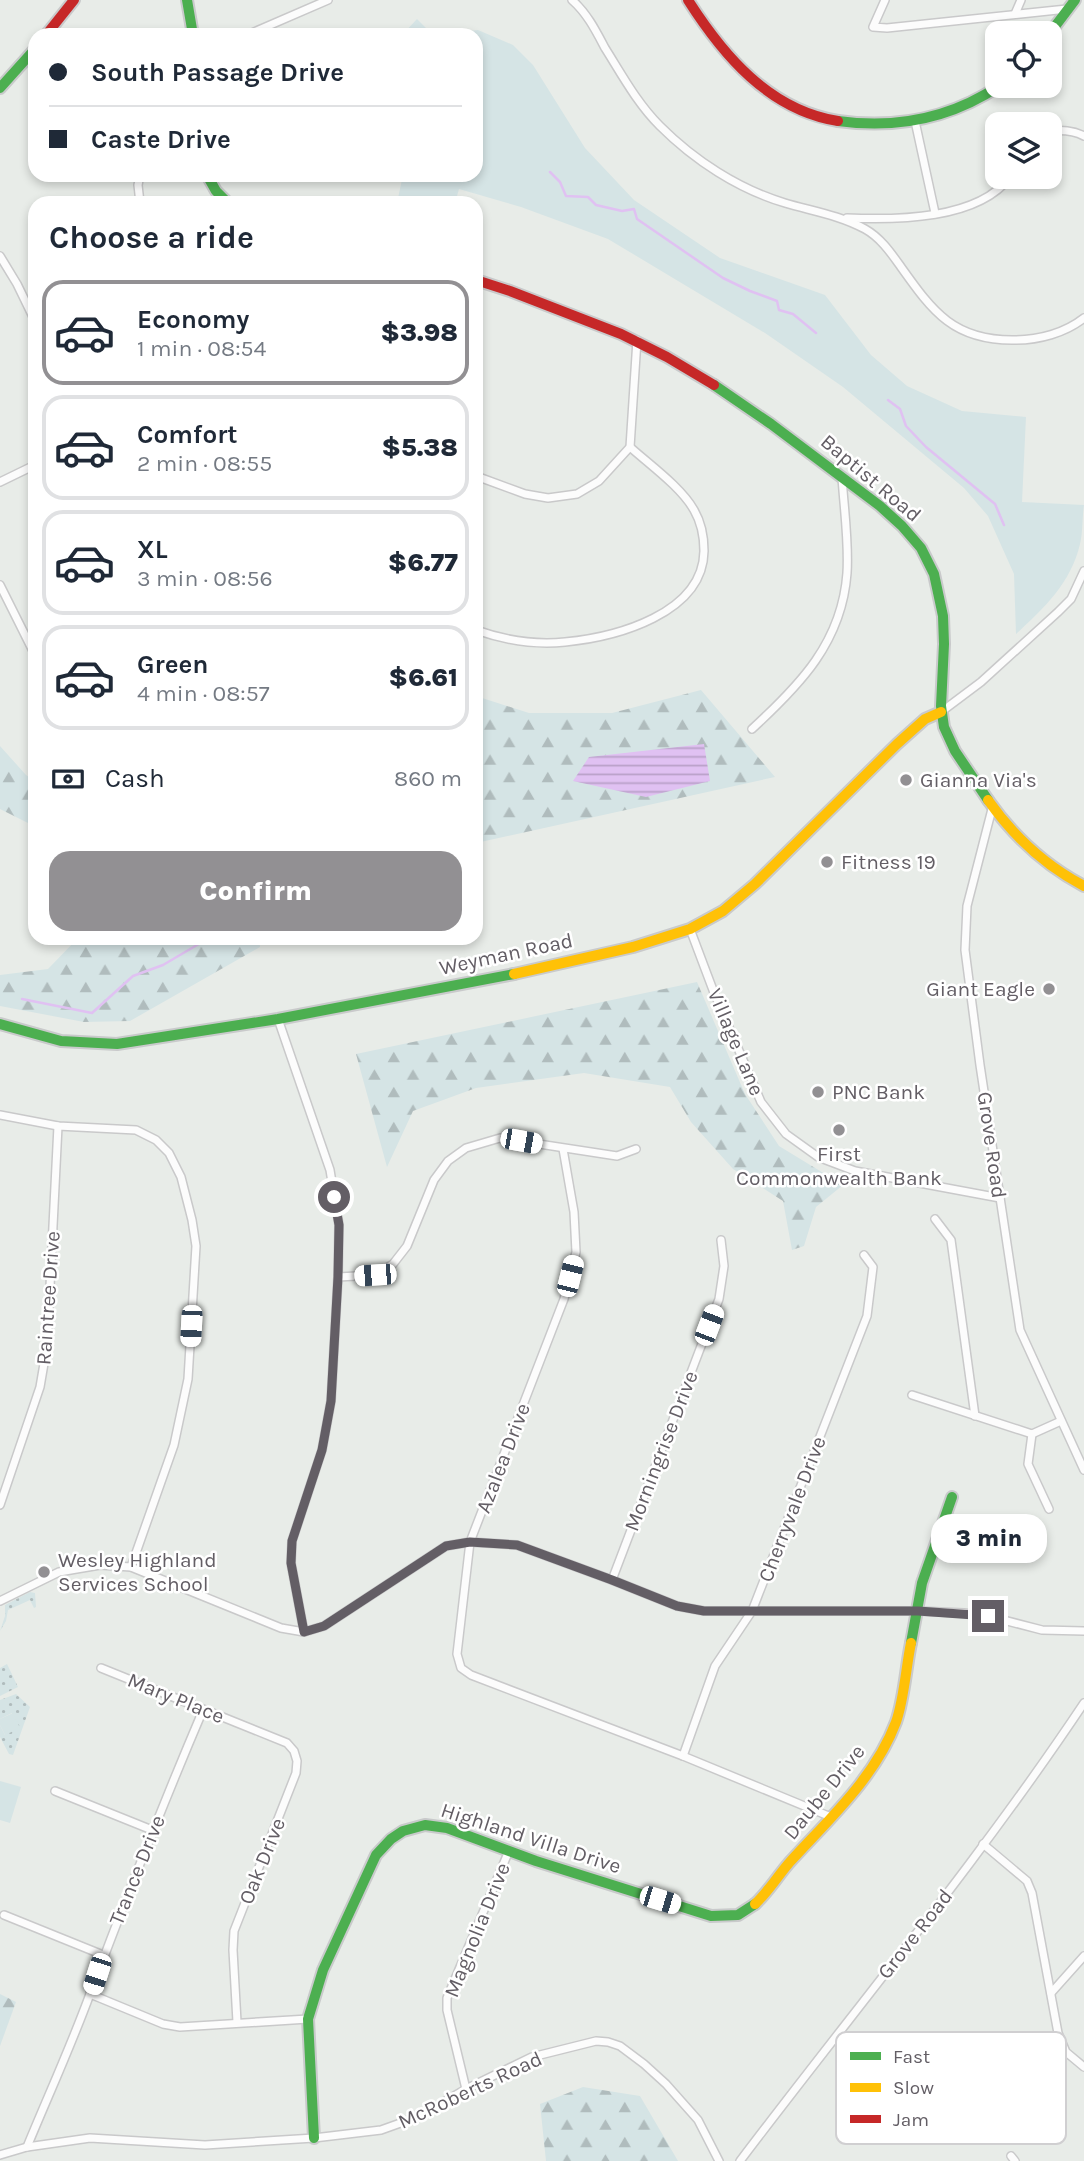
<!DOCTYPE html>
<html lang="en">
<head>
<meta charset="utf-8">
<style>
	:root { --surface:#fff; --page:#f6f6f7; --text:#1f2937; --muted:#747a83; --line:#e0e1e3; --accent:#929093 }
	body { margin:0; font-family:Karla,sans-serif; background:var(--page); color:var(--text); height:100vh; display:flex; flex-direction:column; font-size:26px; white-space:nowrap }
	* { box-sizing:border-box; margin:0 }
	p { font-size:23px; color:var(--muted) }
	.icon { flex:none; width:38px; height:38px; fill:none; stroke:currentColor; stroke-width:2; stroke-linecap:round; stroke-linejoin:round }
	.map { position:relative; flex:1; overflow:hidden }
	.side { position:absolute; left:28px; top:196px; width:455px; height:749px; display:flex; flex-direction:column; background:var(--surface); border-radius:21px; box-shadow:0 4px 10px #0003 }
	.side>* { flex:none }
	.guide { position:absolute; left:28px; top:28px; width:455px; height:154px; border-radius:21px; box-shadow:0 4px 10px #0003; display:grid; align-content:center; height:154px; padding:0 21px; background:var(--surface) }
	.fabs { position:absolute; left:985px; top:21px; display:grid; gap:14px }
	.fabs a { display:grid; place-items:center; width:77px; height:77px; border-radius:14px; background:var(--surface); box-shadow:0 4px 10px #0003; font-size:35px }
	.end { position:absolute; width:32px; height:32px; margin:-16px; border:9px solid #635e65; background:#fff; box-shadow:0 0 0 4px #fff }
	.from { border-radius:50% }
	.bubble { position:absolute; height:49px; border-radius:21px; background:var(--surface); box-shadow:0 4px 10px #0003; font-size:23px; font-weight:800; line-height:49px; text-align:center }
	.car { position:absolute; width:21px; height:42px; margin:-21px -10px; border-radius:9px; box-shadow:0 0 5px 2px #0007; background:linear-gradient(#fff 24%,#345 0 40%,#fff 0 76%,#345 0 86%,#fff 0) }
	.guide b { display:flex; align-items:center; gap:24px; height:66px; font-size:26px }
	.guide b+b { border-top:2px solid var(--line) }
	.guide i { width:18px; height:18px; background:var(--text) }
	ul { padding:0; list-style:none }
	li { display:flex; align-items:center; gap:21px; height:105px; margin:0 14px 10px; padding:0 7px; border:4px solid var(--line); border-radius:21px }
	li div { flex:1 }
	li b { display:block; font-size:26px }
	li em { font-style:normal; font-weight:800 }
	li.active { border-color:var(--accent) }
	li>.icon { width:63px; height:63px; stroke-width:1.5 }
	h2 { padding:0 21px; font-size:32px; line-height:84px }
	.pay { display:flex; align-items:center; gap:18px; height:77px; padding:0 21px; font-size:26px }
	.pay p { margin-inline-start:auto }
	.button { display:flex; gap:14px; margin-top:auto; padding:14px 21px }
	.button a { flex:1; height:80px; border-radius:21px; background:var(--accent); color:#fff; font-size:28px; font-weight:800; line-height:80px; text-align:center }
	.map>svg:first-child { display:block }
	.grass { fill:url(#grass-dots) }
	.forest { fill:url(#forest-firs) }
	.park { fill:#d5e4e5 }
	.water { fill:url(#water-rules) }
	.lines { fill:none; stroke-linecap:round; stroke-linejoin:round }
	.stream { stroke:#e0c1f2; stroke-width:2.5 }
	.street-casing { stroke:#c9c9ca; stroke-width:10 }
	.fast-casing { stroke:#c9cacb; stroke-width:14 }
	.slow-casing { stroke:#c9cacb; stroke-width:14 }
	.jam-casing { stroke:#c9cacb; stroke-width:14 }
	.street { stroke:#fcfcfc; stroke-width:7 }
	.fast { stroke:#4caf50; stroke-width:10 }
	.slow { stroke:#ffc107; stroke-width:10 }
	.jam { stroke:#c62828; stroke-width:10 }
	.route { stroke:#635e65; stroke-width:9 }
	.poi-dot { fill:#929093; stroke:#fff; stroke-width:2.5 }
	.labels { text-anchor:middle; dominant-baseline:central; stroke-width:5; stroke-linejoin:round; paint-order:stroke }
	.street-label { font-size:21px; fill:#635e65; stroke:#fff }
	.poi-label { font-size:21px; fill:#635e65; stroke:#fff; text-anchor:start }
	.key { fill:#fff; stroke:#d0cfd1; stroke-width:2 }
	.key-label { font-size:19px; fill:#635e65 }
</style>
</head>
<body>
<div class="map">
<svg width="1084" height="2161" viewBox="0 0 1084 2161">
	<defs>
		<pattern id="grass-dots" width="8" height="8" patternUnits="userSpaceOnUse" patternTransform="scale(1.75)"><rect width="8" height="8" fill="#d5e4e5"/><path d="M2 2h.1M6 6h.1" fill="none" stroke="#b0bcbd" stroke-width="1.8" stroke-linecap="round"/></pattern>
		<pattern id="forest-firs" width="22" height="20" patternUnits="userSpaceOnUse" patternTransform="scale(1.75)"><rect width="22" height="20" fill="#d5e4e5"/><path d="M5 1l3.5 6h-7zM16 11l3.5 6h-7z" fill="#b0bcbd"/></pattern>
		<pattern id="water-rules" width="6" height="5" patternUnits="userSpaceOnUse" patternTransform="scale(1.75)"><rect width="6" height="5" fill="#e0c1f2"/><path d="M0 2.5h6" fill="none" stroke="#b9a0c8"/></pattern>
	</defs>
	<rect width="100%" height="100%" fill="#e8ece8"/>
	<g class="grass">
		<path d="M 30,1592 L 35,1593 L 36,1607 L 34,1608 L 30,1600 L 8,1610 L 6,1621 L 0,1631 L 5,1616 L 5,1605 Z"/>
		<path d="M 7,1664 L 18,1687 L 0,1696 L 0,1668 Z"/>
		<path d="M 16,1694 L 30,1707 L 13,1755 L 9,1754 L 0,1737 L 0,1725 L 5,1735 L 12,1713 L 0,1719 L 0,1700 Z"/>
	</g>
	<g class="forest">
		<path d="M 701,690 L 775,777 L 476,843 L 476,696 L 529,713 L 612,713 Z"/>
		<path d="M 0,746 L 26,775 L 35,781 L 35,831 L 30,824 L 0,809 Z"/>
		<path d="M 78,938 L 259,938 L 260,947 L 130,1021 L 84,1022 L 0,1006 L 0,975 L 48,969 Z"/>
		<path d="M 697,982 L 745,1094 L 779,1146 L 843,1185 L 816,1207 L 804,1246 L 792,1250 L 783,1201 L 733,1169 L 691,1122 L 670,1087 L 584,1073 L 476,1088 L 413,1111 L 387,1167 L 356,1054 Z"/>
		<path d="M 0,1994 L 16,2002 L 0,2046 Z"/>
		<path d="M 583,2087 L 640,2096 L 678,2161 L 546,2161 L 540,2104 Z"/>
	</g>
	<g class="park">
		<path d="M 417,19 L 433,35 L 402,35 Z"/>
		<path d="M 478,30 L 513,45 L 533,65 L 585,148 L 634,200 L 720,258 L 825,295 L 871,355 L 907,386 L 962,411 L 1026,417 L 1022,502 L 1084,505 C 1082,518 1083,532 1080,544 C 1071,583 1044,608 1016,634 L 1014,574 L 988,516 L 964,488 L 843,387 L 765,333 L 608,239 L 521,207 L 459,189 L 455,203 L 397,203 L 403,175 L 476,175 L 476,35 L 438,35 Z"/>
		<path d="M 13,1713 L 20,1728 L 5,1735 L 0,1725 L 0,1719 Z"/>
		<path d="M 0,1781 L 21,1787 L 10,1823 L 0,1820 Z"/>
	</g>
	<path class="water" d="M 704,744 L 710,781 L 646,797 L 573,781 L 589,757 Z"/>
	<g class="lines">
		<g class="stream">
			<path d="M 550,172 L 560,182 L 566,196 L 588,197 L 596,205 L 622,211 L 634,209 L 637,219 L 723,278 L 750,291 L 777,301 L 779,310 L 793,314 L 816,333"/>
			<path d="M 888,400 L 900,409 L 906,426 L 926,447 L 995,504 L 1004,525"/>
			<path d="M 22,999 L 92,1013 L 133,976 L 163,965 L 209,938"/>
		</g>
		<defs>
			<g id="street">
				<path d="M 572,0 C 587,13 596,31 605,48 C 622,75 637,103 660,126 C 694,160 738,189 785,203 C 812,211 839,215 865,229 C 881,238 891,253 901,267 C 933,312 954,341 1015,340 C 1039,340 1065,333 1084,318"/>
				<path d="M 885,0 L 873,27 L 887,28 L 1067,9"/>
				<path d="M 1015,14 L 1021,0"/>
				<path d="M 247,35 L 328,0"/>
				<path d="M 915,121 L 935,213"/>
				<path d="M 1050,131 C 1062,130 1073,130 1084,136"/>
				<path d="M 140,175 L 138,185 L 140,203"/>
				<path d="M 847,218 C 896,220 978,220 1010,177"/>
				<path d="M 0,256 L 17,284 L 35,321"/>
				<path d="M 476,476 L 525,494 L 548,498 L 577,494 L 599,481 L 630,447 L 637,340"/>
				<path d="M 0,482 L 35,465"/>
				<path d="M 0,585 L 35,655"/>
				<path d="M 476,630 C 504,640 535,645 565,642 C 616,637 703,614 704,551 C 704,537 701,522 694,510 C 681,487 650,465 630,447"/>
				<path d="M 941,712 L 981,682 L 1058,612 L 1071,599 L 1084,571"/>
				<path d="M 752,729 C 800,685 842,642 847,573 C 849,542 844,509 842,477"/>
				<path d="M 992,809 L 967,906 L 965,950 L 980,1065 L 1020,1330 L 1084,1470"/>
				<path d="M 690,929 L 713,990 L 761,1102 L 786,1134 L 818,1157 L 855,1171 L 1000,1198"/>
				<path d="M 278,1019 L 330,1170 L 339,1225 L 338,1277 L 331,1401 L 322,1450 L 292,1541 L 291,1563 L 304,1632"/>
				<path d="M 0,1115 L 58,1126 L 136,1130 L 156,1140 L 169,1153 L 181,1177 L 192,1220 L 196,1246 L 188,1379 L 174,1445 L 131,1567"/>
				<path d="M 563,1149 L 574,1212 L 576,1252 L 564,1299 L 470,1542 L 457,1654 L 461,1668 L 471,1675 L 683,1756 L 831,1817"/>
				<path d="M 935,1219 L 951,1240 L 975,1416"/>
				<path d="M 338,1277 L 375,1275 L 393,1264 L 407,1246 L 434,1180 L 448,1161 L 466,1148 L 500,1138 L 617,1156 L 636,1149"/>
				<path d="M 912,1395 L 1032,1434 L 1061,1421"/>
				<path d="M 1032,1434 L 1028,1464 L 1049,1509"/>
				<path d="M 0,1505 L 40,1387 L 47,1346 L 58,1126"/>
				<path d="M 612,1580 L 719,1299 L 724,1266 L 721,1240"/>
				<path d="M 0,1601 L 59,1572 L 100,1565 L 131,1567 L 281,1628 L 304,1632 L 324,1626 L 446,1546 L 470,1542 L 517,1545 L 612,1580 L 677,1606 L 704,1611 L 918,1611 L 964,1613 L 988,1616 L 1042,1630 L 1084,1631"/>
				<path d="M 101,1668 L 287,1743 L 294,1751 L 297,1761 L 296,1773 L 234,1931 L 233,1950 L 237,2022"/>
				<path d="M 683,1756 L 715,1666 L 752,1611 L 867,1316 L 873,1267 L 864,1255"/>
				<path d="M 55,1791 L 152,1830"/>
				<path d="M 983,1844 L 1027,1881 L 1032,1893 L 1058,2033 L 1066,2052 L 1084,2067"/>
				<path d="M 4,1915 L 103,1955"/>
				<path d="M 1051,1993 L 1084,1956"/>
				<path d="M 90,1994 L 163,2024 L 180,2027 L 308,2019"/>
				<path d="M 466,2089 L 447,2010 L 447,1998 L 508,1853"/>
				<path d="M 27,2147 C 48,2096 71,2046 90,1994 C 126,1898 163,1804 203,1710"/>
				<path d="M 0,2155 L 27,2147 L 90,2138 L 205,2145 L 314,2138 L 381,2130 L 420,2116 L 466,2089 L 532,2057 L 596,2041 L 608,2042 L 620,2046 L 644,2064 L 666,2084 L 698,2120 L 719,2161"/>
				<path d="M 1011,2156 L 1015,2161"/>
				<path d="M 740,2161 C 855,2009 978,1862 1084,1703"/>
			</g>
			<g id="fast">
				<path d="M 187,0 L 193,35"/>
				<path d="M 1050,33 L 1075,0"/>
				<path d="M 0,88 L 35,49"/>
				<path d="M 838,121 C 896,129 951,118 999,86"/>
				<path d="M 207,175 L 216,191 L 228,203"/>
				<path d="M 714,385 L 771,424 L 880,506 L 902,526 L 921,548 L 934,574 L 943,616 L 944,644 L 941,706 L 944,727 L 955,751 L 988,800"/>
				<path d="M 0,1024 L 61,1041 L 117,1044 L 278,1019 L 514,974"/>
				<path d="M 911,1643 L 922,1583 L 952,1497"/>
				<path d="M 314,2138 L 308,2019 L 323,1970 L 376,1855 L 391,1839 L 403,1831 L 425,1825 L 447,1828 L 536,1861 L 711,1916 L 738,1915 L 755,1904"/>
			</g>
			<g id="slow">
				<path d="M 988,800 C 1014,837 1044,865 1084,886"/>
				<path d="M 514,974 L 633,947 L 690,929 L 723,911 L 755,884 L 897,744 L 925,719 L 941,712"/>
				<path d="M 755,1904 C 768,1892 777,1877 789,1863 C 828,1820 875,1778 896,1722 C 904,1700 906,1667 911,1643"/>
			</g>
			<g id="jam">
				<path d="M 688,0 C 723,55 769,110 838,121"/>
				<path d="M 46,35 L 74,0"/>
				<path d="M 476,280 L 510,291 L 621,334 L 667,357 L 714,385"/>
			</g>
		</defs>
		<use href="#street" class="street-casing"/>
		<use href="#fast" class="fast-casing"/>
		<use href="#slow" class="slow-casing"/>
		<use href="#jam" class="jam-casing"/>
		<use href="#street" class="street"/>
		<use href="#fast" class="fast"/>
		<use href="#slow" class="slow"/>
		<use href="#jam" class="jam"/>
	</g>
	<g class="lines">
		<path class="route" d="M 334,1197 L 339,1225 L 338,1277 L 331,1401 L 322,1450 L 292,1541 L 291,1563 L 304,1632 L 324,1626 L 446,1546 L 470,1542 L 517,1545 L 612,1580 L 677,1606 L 704,1611 L 918,1611 L 988,1616"/>
	</g>
	<g class="poi-dot">
		<circle cx="906" cy="780" r="7"/>
		<circle cx="827" cy="862" r="7"/>
		<circle cx="1049" cy="989" r="7"/>
		<circle cx="818" cy="1092" r="7"/>
		<circle cx="839" cy="1130" r="7"/>
		<circle cx="44" cy="1572" r="7"/>
	</g>
	<g class="labels">
		<g class="street-label">
			<text transform="translate(871 478) rotate(40)">Baptist Road</text>
			<text transform="translate(506 954) rotate(-12)">Weyman Road</text>
			<text transform="translate(736 1042) rotate(67)">Village Lane</text>
			<text transform="translate(992 1145) rotate(82)">Grove Road</text>
			<text transform="translate(48 1298) rotate(-86)">Raintree Drive</text>
			<text transform="translate(661 1451) rotate(-69)">Morningrise Drive</text>
			<text transform="translate(503 1458) rotate(-69)">Azalea Drive</text>
			<text transform="translate(792 1509) rotate(-69)">Cherryvale Drive</text>
			<text transform="translate(176 1698) rotate(22)">Mary Place</text>
			<text transform="translate(824 1792) rotate(-51)">Daube Drive</text>
			<text transform="translate(531 1838) rotate(18)">Highland Villa Drive</text>
			<text transform="translate(262 1861) rotate(-68)">Oak Drive</text>
			<text transform="translate(137 1870) rotate(-68)">Trance Drive</text>
			<text transform="translate(477 1930) rotate(-68)">Magnolia Drive</text>
			<text transform="translate(915 1934) rotate(-52)">Grove Road</text>
			<text transform="translate(470 2090) rotate(-25)">McRoberts Road</text>
		</g>
		<g class="poi-label">
			<text x="920" y="780">Gianna Via's</text>
			<text x="841" y="862">Fitness 19</text>
			<text x="1035" y="989" text-anchor="end">Giant Eagle</text>
			<text x="832" y="1092">PNC Bank</text>
			<text x="839" y="1154" text-anchor="middle">First<tspan x="839" dy="24">Commonwealth Bank</tspan></text>
			<text x="58" y="1560">Wesley Highland<tspan x="58" dy="24">Services School</tspan></text>
		</g>
	</g>
	<rect x="836" y="2032" width="230" height="112" rx="10" class="key"/>
	<rect x="850" y="2052" width="31" height="8" fill="#4caf50"/>
	<rect x="850" y="2083" width="31" height="9" fill="#ffc107"/>
	<rect x="850" y="2115" width="31" height="8" fill="#c62828"/>
	<g class="key-label">
		<text x="893" y="2063">Fast</text>
		<text x="893" y="2094">Slow</text>
		<text x="893" y="2126">Jam</text>
	</g>
</svg>
<div class="fabs">
<a><svg class="icon" aria-label="locate" viewBox="0 0 24 24"><circle cx="12" cy="12" r="6"/><path d="M12 2v4M12 18v4M2 12h4M18 12h4"/></svg></a>
<a><svg class="icon" aria-label="layers" viewBox="0 0 24 24"><path d="M12 4l9 5-9 5-9-5zM3 14l9 5 9-5"/></svg></a>
</div>
<i class="end from" style="left:334px;top:1197px"></i>
<i class="end" style="left:988px;top:1616px"></i>
<div class="bubble" style="left:931px;top:1514px;width:116px">3 min</div>
<i class="car" style="left:521px;top:1141px;rotate:100deg"></i>
<i class="car" style="left:375px;top:1275px;rotate:266deg"></i>
<i class="car" style="left:570px;top:1276px;rotate:14deg"></i>
<i class="car" style="left:709px;top:1325px;rotate:21deg"></i>
<i class="car" style="left:191px;top:1326px;rotate:183deg"></i>
<i class="car" style="left:660px;top:1900px;rotate:107deg"></i>
<i class="car" style="left:97px;top:1974px;rotate:198deg"></i>
<div class="guide">
<b><i class="from"></i>South Passage Drive</b>
<b><i></i>Caste Drive</b>
</div>
<section class="side">
<h2>Choose a ride</h2>
<ul>
<li class="active"><svg class="icon" aria-label="car" viewBox="0 0 24 24"><path d="M5 17H2v-5l4-1 3-4h7l3 4 3 1v5h-3M9 17h6M6 11h13"/><circle cx="7" cy="17" r="2"/><circle cx="17" cy="17" r="2"/></svg><div><b>Economy</b><p>1 min · 08:54</p></div><em>$3.98</em></li>
<li><svg class="icon" aria-label="car" viewBox="0 0 24 24"><path d="M5 17H2v-5l4-1 3-4h7l3 4 3 1v5h-3M9 17h6M6 11h13"/><circle cx="7" cy="17" r="2"/><circle cx="17" cy="17" r="2"/></svg><div><b>Comfort</b><p>2 min · 08:55</p></div><em>$5.38</em></li>
<li><svg class="icon" aria-label="car" viewBox="0 0 24 24"><path d="M5 17H2v-5l4-1 3-4h7l3 4 3 1v5h-3M9 17h6M6 11h13"/><circle cx="7" cy="17" r="2"/><circle cx="17" cy="17" r="2"/></svg><div><b>XL</b><p>3 min · 08:56</p></div><em>$6.77</em></li>
<li><svg class="icon" aria-label="car" viewBox="0 0 24 24"><path d="M5 17H2v-5l4-1 3-4h7l3 4 3 1v5h-3M9 17h6M6 11h13"/><circle cx="7" cy="17" r="2"/><circle cx="17" cy="17" r="2"/></svg><div><b>Green</b><p>4 min · 08:57</p></div><em>$6.61</em></li>
</ul>
<div class="pay"><svg class="icon" aria-label="cash" viewBox="0 0 24 24"><path d="M3 7h18v10H3z"/><circle cx="12" cy="12" r="2"/></svg>Cash<p>860 m</p></div>
<div class="button"><a>Confirm</a></div>
</section>
</div>
</body>
</html>
